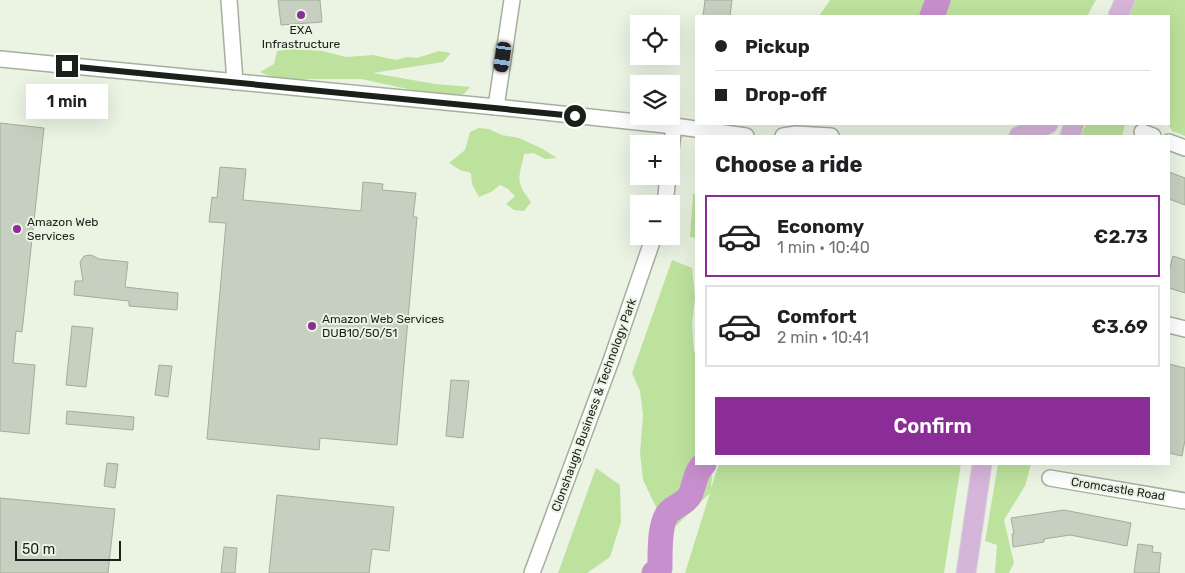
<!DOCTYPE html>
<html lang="en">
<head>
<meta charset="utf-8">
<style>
	:root { --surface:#fff; --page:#f2f2f2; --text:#202124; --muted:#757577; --line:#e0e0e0; --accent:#8b2d97 }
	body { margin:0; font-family:Rubik,sans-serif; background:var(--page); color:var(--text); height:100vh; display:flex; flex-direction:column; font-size:19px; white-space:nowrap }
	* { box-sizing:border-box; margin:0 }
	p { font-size:16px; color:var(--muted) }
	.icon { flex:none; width:28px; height:28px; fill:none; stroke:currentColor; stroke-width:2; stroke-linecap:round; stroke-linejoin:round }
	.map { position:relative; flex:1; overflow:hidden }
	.drawer { position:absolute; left:695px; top:135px; width:475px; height:330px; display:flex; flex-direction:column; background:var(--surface); border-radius:0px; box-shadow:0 5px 20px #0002 }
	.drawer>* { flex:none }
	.guide { position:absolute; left:695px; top:15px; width:475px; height:110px; border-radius:0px; box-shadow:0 5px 20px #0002; display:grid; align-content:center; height:110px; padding:0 20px; background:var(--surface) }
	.fabs { position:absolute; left:630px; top:15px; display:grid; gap:10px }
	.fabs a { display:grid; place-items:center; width:50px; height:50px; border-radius:0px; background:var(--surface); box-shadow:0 5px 20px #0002; font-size:25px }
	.scale { position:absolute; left:15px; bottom:12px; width:106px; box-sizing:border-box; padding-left:5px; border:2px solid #1c201a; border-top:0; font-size:14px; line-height:18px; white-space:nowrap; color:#1c201a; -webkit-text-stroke:4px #ebf4e3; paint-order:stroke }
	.end { position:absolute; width:22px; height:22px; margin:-11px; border:6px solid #1c201a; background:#fff; box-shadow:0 0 0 2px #fff }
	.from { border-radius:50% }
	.bubble { position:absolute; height:35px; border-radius:0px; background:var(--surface); box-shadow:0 5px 20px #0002; font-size:16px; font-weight:600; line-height:35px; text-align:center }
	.car { position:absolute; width:15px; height:30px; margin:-15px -8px; border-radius:6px; box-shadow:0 0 4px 1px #0007; background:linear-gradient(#222 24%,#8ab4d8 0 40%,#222 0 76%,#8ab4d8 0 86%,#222 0) }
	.guide b { display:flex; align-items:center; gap:18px; height:48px; font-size:19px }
	.guide b+b { border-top:1px solid var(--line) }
	.guide i { width:12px; height:12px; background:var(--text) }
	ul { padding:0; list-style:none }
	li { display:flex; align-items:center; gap:15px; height:82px; margin:0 10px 8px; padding:0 10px; border:2px solid var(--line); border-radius:0px }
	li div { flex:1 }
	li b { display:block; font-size:19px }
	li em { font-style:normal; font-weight:600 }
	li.on { border-color:var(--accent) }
	li>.icon { width:45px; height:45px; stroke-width:1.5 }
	h2 { padding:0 20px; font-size:22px; line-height:60px }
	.button { display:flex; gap:10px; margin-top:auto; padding:10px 20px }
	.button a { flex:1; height:58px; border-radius:0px; background:var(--accent); color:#fff; font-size:20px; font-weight:600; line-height:58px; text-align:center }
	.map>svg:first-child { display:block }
	.green { fill:#bde29d }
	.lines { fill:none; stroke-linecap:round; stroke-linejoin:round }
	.river { stroke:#c78fce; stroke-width:25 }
	.building { fill:#c7d0c0; stroke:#a3ac9b }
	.minor-casing { stroke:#a6af9f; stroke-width:18 }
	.major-casing { stroke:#d6d7d6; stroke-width:21 }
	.minor { stroke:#fff; stroke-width:15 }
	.major { stroke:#d6b5da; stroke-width:19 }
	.route { stroke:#1c201a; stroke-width:6 }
	.poi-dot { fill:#8b2d97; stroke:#ebf4e3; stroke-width:2 }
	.labels { text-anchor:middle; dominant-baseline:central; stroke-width:4; stroke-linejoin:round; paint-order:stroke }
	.poi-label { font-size:12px; fill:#1c201a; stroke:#ebf4e3; text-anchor:start }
	.street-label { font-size:12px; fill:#1c201a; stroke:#ebf4e3 }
</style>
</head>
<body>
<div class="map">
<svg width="1185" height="573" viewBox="0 0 1185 573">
	<rect width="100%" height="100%" fill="#ebf4e3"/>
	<g class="green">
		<path d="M 830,0 L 1096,0 L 1087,16 L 819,16 Z"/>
		<path d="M 1135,0 L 1185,0 L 1185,136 L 1172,131 L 1168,124 L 1169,16 L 1127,16 Z"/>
		<path d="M 293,49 L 322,51 L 346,57 L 373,55 L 396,60 L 407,57 L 417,58 L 439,51 L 451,53 L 443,62 L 373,73 L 435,84 L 470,87 L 464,94 L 445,97 L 361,79 L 276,79 L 260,72 L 274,64 L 277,51 Z"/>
		<path d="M 1086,124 L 1125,124 L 1122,136 L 1081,136 Z"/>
		<path d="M 479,128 L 489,129 L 502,135 L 519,138 L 541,148 L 557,158 L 545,159 L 534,153 L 524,154 C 523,161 521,166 520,173 C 517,185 525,193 531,202 L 524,211 L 514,210 L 506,204 L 515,196 L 508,189 L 500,185 L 491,192 L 479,197 L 472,184 L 471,173 L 460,170 L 449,163 L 465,150 L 470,132 Z"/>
		<path d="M 693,194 L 696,194 L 696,238 L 690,237 Z"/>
		<path d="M 672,260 L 692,268 L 695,298 L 692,324 L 694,351 L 696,354 L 696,464 L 713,464 L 711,488 L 719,464 L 961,464 L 944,573 L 685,573 L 710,493 L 676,526 L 658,511 L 643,480 L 640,453 L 643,415 L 640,391 L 632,373 Z"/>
		<path d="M 998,464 L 1031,464 L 1025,486 L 1004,520 L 1014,563 L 1009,573 L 995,573 L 997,545 L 985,541 Z"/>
		<path d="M 596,468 L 620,485 L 621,522 L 610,557 L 587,573 L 558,573 Z"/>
	</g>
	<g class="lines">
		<g class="river">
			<path d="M 932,16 L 938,0"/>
			<path d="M 654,573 L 660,568 C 660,554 659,522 669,512 C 675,506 687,502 690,495 C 695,485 695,471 704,464"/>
		</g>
	</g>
	<g class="building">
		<path d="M 278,0 L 320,0 L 322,22 L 281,25 Z"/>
		<path d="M 705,0 L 732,0 L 730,16 L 703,16 Z"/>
		<path d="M 0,123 L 44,128 L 22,332 L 16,331 L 13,363 L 35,365 L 29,434 L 0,431 Z"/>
		<path d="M 220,167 L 246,169 L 243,200 L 361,211 L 363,182 L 383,184 L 382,190 L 416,193 L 413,217 L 417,217 L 397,445 L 320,438 L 319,450 L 207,439 L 226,223 L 209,222 L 212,197 L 217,198 Z"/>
		<path d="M 1169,172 L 1185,178 L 1185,205 L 1169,199 Z"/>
		<path d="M 91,255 L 99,259 L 128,262 L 125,287 L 178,293 L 177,310 L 129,306 L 129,301 L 74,295 L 75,281 L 83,281 L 80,262 L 84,256 Z"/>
		<path d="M 1173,256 L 1185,260 L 1185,293 L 1169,288 L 1169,271 Z"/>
		<path d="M 72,326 L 93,328 L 86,387 L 66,385 Z"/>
		<path d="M 1169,364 L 1185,368 L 1185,440 L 1182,456 L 1169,453 Z"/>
		<path d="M 159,365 L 172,366 L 168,397 L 155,395 Z"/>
		<path d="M 451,380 L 469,381 L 463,438 L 446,436 Z"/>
		<path d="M 67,411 L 134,417 L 133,430 L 66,424 Z"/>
		<path d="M 107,463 L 118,464 L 115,488 L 104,486 Z"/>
		<path d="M 277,495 L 394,507 L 389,551 L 372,549 L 369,573 L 269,573 Z"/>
		<path d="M 0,498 L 115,509 L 108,573 L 0,573 Z"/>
		<path d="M 1064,510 L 1131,523 L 1127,546 L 1070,535 L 1044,539 L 1044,542 L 1013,547 L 1012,534 L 1014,534 L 1011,518 Z"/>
		<path d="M 1138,544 L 1153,546 L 1152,552 L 1161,553 L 1159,573 L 1134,573 Z"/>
		<path d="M 224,547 L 237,548 L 235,573 L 221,573 Z"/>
	</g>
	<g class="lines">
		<defs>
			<g id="minor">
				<path d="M 229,0 L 235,82"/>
				<path d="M 0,59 L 496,107 L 674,126 L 746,136"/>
				<path d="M 496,107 L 512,0"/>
				<path d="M 1142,132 L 1153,136"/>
				<path d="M 783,136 L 796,134 L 831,136"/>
				<path d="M 1169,142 L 1185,148"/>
				<path d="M 671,149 L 674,126"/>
				<path d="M 665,204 L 668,176"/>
				<path d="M 1169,325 L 1185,329"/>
				<path d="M 1050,478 L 1185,501"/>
				<path d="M 532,573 L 612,358 L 654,236"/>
			</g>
			<g id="major">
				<path d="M 1118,16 L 1125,0"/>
				<path d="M 1019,136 L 1048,124"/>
				<path d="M 1070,136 L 1074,124"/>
				<path d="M 966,573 L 982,464"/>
			</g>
		</defs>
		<use href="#minor" class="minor-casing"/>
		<use href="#major" class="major-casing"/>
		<use href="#minor" class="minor"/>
		<use href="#major" class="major"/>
	</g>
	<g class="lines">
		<path class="route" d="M 67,66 L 575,116"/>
	</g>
	<g class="poi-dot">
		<circle cx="301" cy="15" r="5"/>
		<circle cx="17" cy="229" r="5"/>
		<circle cx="312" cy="326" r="5"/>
	</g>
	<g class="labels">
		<g class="poi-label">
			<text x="301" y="30" text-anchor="middle">EXA<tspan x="301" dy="14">Infrastructure</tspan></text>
			<text x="27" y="222">Amazon Web<tspan x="27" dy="14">Services</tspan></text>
			<text x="322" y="319">Amazon Web Services<tspan x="322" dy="14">DUB10/50/51</tspan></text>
		</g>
		<g class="street-label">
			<text transform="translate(594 405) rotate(-70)">Clonshaugh Business &amp; Technology Park</text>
			<text transform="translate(1118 489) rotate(9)">Cromcastle Road</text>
		</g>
	</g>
</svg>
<div class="fabs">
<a><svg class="icon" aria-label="locate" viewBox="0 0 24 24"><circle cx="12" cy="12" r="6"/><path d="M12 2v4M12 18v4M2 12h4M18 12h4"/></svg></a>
<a><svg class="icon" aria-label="layers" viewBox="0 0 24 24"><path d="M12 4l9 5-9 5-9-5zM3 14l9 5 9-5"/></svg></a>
<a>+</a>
<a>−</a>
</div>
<div class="scale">50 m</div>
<i class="end from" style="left:575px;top:116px"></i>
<i class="end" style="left:67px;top:66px"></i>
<div class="bubble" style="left:26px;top:84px;width:82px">1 min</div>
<i class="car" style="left:503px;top:57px;rotate:188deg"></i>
<div class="guide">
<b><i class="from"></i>Pickup</b>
<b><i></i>Drop-off</b>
</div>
<section class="drawer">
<h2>Choose a ride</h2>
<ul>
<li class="on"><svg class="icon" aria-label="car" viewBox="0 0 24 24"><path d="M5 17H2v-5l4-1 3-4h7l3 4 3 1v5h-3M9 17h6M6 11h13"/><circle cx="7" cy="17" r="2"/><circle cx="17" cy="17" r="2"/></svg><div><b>Economy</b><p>1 min · 10:40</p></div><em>€2.73</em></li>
<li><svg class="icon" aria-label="car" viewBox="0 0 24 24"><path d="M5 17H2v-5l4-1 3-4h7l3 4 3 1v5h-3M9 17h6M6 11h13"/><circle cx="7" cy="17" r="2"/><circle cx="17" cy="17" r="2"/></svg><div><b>Comfort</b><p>2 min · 10:41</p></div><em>€3.69</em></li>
</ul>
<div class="button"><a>Confirm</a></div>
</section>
</div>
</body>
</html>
